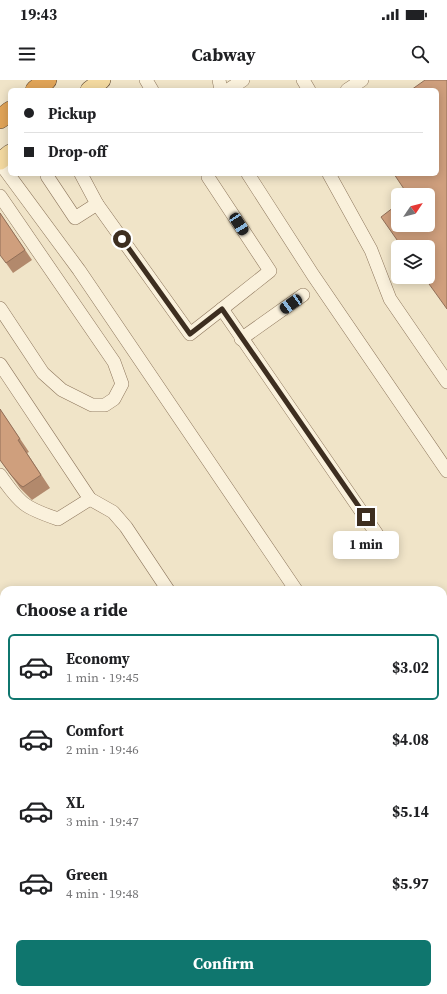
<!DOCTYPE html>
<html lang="en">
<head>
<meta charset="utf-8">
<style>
	:root { --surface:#fff; --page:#f6f6f6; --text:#202124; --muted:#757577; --line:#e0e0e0; --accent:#0f766e }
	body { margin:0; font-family:"Source Serif 4",serif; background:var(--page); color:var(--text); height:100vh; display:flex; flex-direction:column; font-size:15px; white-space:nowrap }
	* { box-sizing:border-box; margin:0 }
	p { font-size:13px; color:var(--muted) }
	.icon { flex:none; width:22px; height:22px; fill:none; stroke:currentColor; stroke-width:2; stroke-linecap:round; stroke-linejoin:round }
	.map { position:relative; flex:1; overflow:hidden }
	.side { position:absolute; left:0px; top:506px; width:447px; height:408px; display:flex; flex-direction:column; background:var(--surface); border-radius:12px 12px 0 0; box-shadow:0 2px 10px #0003 }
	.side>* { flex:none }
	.guide { position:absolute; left:8px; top:8px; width:431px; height:88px; border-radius:6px; box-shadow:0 2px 10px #0003; display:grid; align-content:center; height:88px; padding:0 16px; background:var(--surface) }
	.needle { width:26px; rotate:55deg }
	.fabs { position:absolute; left:391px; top:108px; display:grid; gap:8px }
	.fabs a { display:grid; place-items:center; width:44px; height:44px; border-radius:6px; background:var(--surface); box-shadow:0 2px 10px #0003; font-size:20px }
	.end { position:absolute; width:18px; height:18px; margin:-9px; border:5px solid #3d2e20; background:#fff; box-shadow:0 0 0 2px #fff }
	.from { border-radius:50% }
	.bubble { position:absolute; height:28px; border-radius:6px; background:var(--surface); box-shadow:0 2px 10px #0003; font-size:13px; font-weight:700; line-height:28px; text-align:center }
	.car { position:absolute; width:12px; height:24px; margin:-12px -6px; border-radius:5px; box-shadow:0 0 3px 1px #0007; background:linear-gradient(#222 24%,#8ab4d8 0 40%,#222 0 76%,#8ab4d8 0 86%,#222 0) }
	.guide b { display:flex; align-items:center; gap:14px; height:38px; font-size:15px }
	.guide b+b { border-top:1px solid var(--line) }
	.guide i { width:10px; height:10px; background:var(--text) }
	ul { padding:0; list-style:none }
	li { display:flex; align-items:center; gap:12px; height:66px; margin:0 8px 6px; padding:0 8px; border:2px solid transparent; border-radius:6px }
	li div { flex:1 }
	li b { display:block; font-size:15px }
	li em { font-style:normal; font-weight:700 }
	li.on { border-color:var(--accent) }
	li>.icon { width:36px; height:36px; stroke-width:1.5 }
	h2 { padding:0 16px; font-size:18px; line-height:48px }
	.button { display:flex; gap:8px; margin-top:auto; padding:8px 16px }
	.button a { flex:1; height:46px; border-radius:6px; background:var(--accent); color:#fff; font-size:16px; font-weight:700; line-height:46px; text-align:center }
	.status { display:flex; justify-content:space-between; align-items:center; height:28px; padding:0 20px; background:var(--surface); direction:ltr }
	.status svg { height:11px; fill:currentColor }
	header { display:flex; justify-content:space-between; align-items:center; height:52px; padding:0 16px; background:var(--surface); font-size:18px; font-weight:700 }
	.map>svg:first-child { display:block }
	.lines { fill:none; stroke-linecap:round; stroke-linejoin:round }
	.minor-casing { stroke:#8d765c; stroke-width:14 }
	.major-casing { stroke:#5b4430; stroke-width:18 }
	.highway-casing { stroke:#5b4430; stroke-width:20 }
	.minor { stroke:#faf1dc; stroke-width:13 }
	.major { stroke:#f3d9a0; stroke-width:17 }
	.highway { stroke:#e0a458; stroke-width:19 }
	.wall { fill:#b2896c }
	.building { fill:#cf9f7d; stroke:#916f58 }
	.route { stroke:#3d2e20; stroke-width:5 }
</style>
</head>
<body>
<div class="status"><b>19:43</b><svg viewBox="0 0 49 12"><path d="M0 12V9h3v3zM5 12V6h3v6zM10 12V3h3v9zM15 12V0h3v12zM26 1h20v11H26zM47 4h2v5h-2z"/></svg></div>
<header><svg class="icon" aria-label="menu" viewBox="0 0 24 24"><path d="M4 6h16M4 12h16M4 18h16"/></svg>Cabway<svg class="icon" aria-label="search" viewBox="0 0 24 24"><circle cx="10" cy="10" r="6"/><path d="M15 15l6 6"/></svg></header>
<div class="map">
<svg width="447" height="914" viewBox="0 0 447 914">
	<rect width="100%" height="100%" fill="#f0e4c8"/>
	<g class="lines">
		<defs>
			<g id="minor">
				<path d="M 146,0 L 152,10"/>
				<path d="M 219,0 L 221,10"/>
				<path d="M 303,0 L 309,10"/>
				<path d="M 228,10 L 243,0"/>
				<path d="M 347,10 L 362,0"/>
				<path d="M 0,83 L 79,190 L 296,510"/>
				<path d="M 81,94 L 97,124 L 190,254 L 222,229"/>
				<path d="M 209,94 L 208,97 L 270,191 L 222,229 L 383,463"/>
				<path d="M 248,94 L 313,195 L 447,391"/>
				<path d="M 329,94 L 371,170 L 390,219 L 447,302"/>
				<path d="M 47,96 L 75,138 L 97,124"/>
				<path d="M 0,116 L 114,282 L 122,304 L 114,319 L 105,325 L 92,325 L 62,310 L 43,293 L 0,228"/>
				<path d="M 241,259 L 303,215"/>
				<path d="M 0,284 L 90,419 L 58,439 C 25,428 20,424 0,395"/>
				<path d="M 90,419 L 113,432 L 126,447 L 168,510"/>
				<path d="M 443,556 L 447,564"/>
				<path d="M 0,590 L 4,587"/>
				<path d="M 443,657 L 447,654"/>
				<path d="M 0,745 L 4,742"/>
				<path d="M 0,828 L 4,825"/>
				<path d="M 0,890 L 4,890"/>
				<path d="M 30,914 L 46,913 L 47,914"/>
			</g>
			<g id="major">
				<path d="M 89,10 L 102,0"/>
				<path d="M 0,81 L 10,73"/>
			</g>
			<g id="highway">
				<path d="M 35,10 L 47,0"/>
				<path d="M 0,39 L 10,31"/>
			</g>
		</defs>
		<use href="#minor" class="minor-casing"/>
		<use href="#major" class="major-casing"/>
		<use href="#highway" class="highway-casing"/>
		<use href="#minor" class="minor"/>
		<use href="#major" class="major"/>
		<use href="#highway" class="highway"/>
	</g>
	<g class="wall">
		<path d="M 0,133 L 32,180 L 13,193 L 6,183 Z"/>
		<path d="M 0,329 L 29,372 L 27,373 L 50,408 L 32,420 L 20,408 L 0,380 Z"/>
		<path d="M 447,713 L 447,851 L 446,852 L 447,854 L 447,875 L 443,878 L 443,716 Z"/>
		<path d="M 165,910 L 396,910 L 390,914 L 159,914 Z"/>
	</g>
	<g class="building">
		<path d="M 425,0 L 447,0 L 447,229 L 424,197 L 428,197 L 428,167 L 402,167 L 381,137 L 398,124 L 398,145 L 428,145 L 428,115 L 408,115 L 394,94 L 437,94 L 437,10 L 411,10 Z"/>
		<path d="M 0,133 L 25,170 L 6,183 L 0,175 Z"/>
		<path d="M 0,329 L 20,359 L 18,360 L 41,395 L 23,407 L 20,405 L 11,395 L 0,380 Z"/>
		<path d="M 447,713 L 447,832 L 443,835 L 443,716 Z"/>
		<path d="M 443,849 L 447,855 L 447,856 L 443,859 Z"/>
		<path d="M 165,910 L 368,910 L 362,914 L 159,914 Z"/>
	</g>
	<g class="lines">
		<path class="route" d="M 122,159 L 190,254 L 222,229 L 366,437"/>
	</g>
</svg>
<div class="fabs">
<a><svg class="needle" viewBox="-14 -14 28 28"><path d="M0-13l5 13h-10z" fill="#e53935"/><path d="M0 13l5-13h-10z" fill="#757577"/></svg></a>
<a><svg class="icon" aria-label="layers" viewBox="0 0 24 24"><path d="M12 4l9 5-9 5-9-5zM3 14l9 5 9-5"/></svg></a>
</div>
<i class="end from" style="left:122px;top:159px"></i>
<i class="end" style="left:366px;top:437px"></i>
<div class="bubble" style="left:333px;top:451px;width:66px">1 min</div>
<i class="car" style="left:239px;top:144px;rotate:147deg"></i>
<i class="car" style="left:291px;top:224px;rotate:235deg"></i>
<div class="guide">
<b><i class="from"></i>Pickup</b>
<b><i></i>Drop-off</b>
</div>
<section class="side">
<h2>Choose a ride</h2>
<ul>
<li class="on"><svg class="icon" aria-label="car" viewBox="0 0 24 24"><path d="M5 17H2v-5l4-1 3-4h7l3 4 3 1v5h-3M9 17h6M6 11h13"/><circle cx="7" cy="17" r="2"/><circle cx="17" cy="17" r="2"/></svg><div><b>Economy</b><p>1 min · 19:45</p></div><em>$3.02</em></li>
<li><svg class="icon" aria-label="car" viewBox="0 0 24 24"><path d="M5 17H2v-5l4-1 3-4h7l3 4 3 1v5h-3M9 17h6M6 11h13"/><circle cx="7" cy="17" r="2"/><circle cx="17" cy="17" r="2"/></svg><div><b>Comfort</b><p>2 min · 19:46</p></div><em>$4.08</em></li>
<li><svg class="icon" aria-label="car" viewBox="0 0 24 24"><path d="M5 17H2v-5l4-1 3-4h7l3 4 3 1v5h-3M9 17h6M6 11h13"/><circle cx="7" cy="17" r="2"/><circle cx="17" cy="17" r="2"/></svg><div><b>XL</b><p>3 min · 19:47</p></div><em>$5.14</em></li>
<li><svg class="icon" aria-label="car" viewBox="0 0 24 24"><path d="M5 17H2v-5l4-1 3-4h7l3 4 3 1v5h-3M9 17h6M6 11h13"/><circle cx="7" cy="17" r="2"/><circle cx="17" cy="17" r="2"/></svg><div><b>Green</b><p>4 min · 19:48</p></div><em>$5.97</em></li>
</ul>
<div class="button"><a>Confirm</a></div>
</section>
</div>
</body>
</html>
